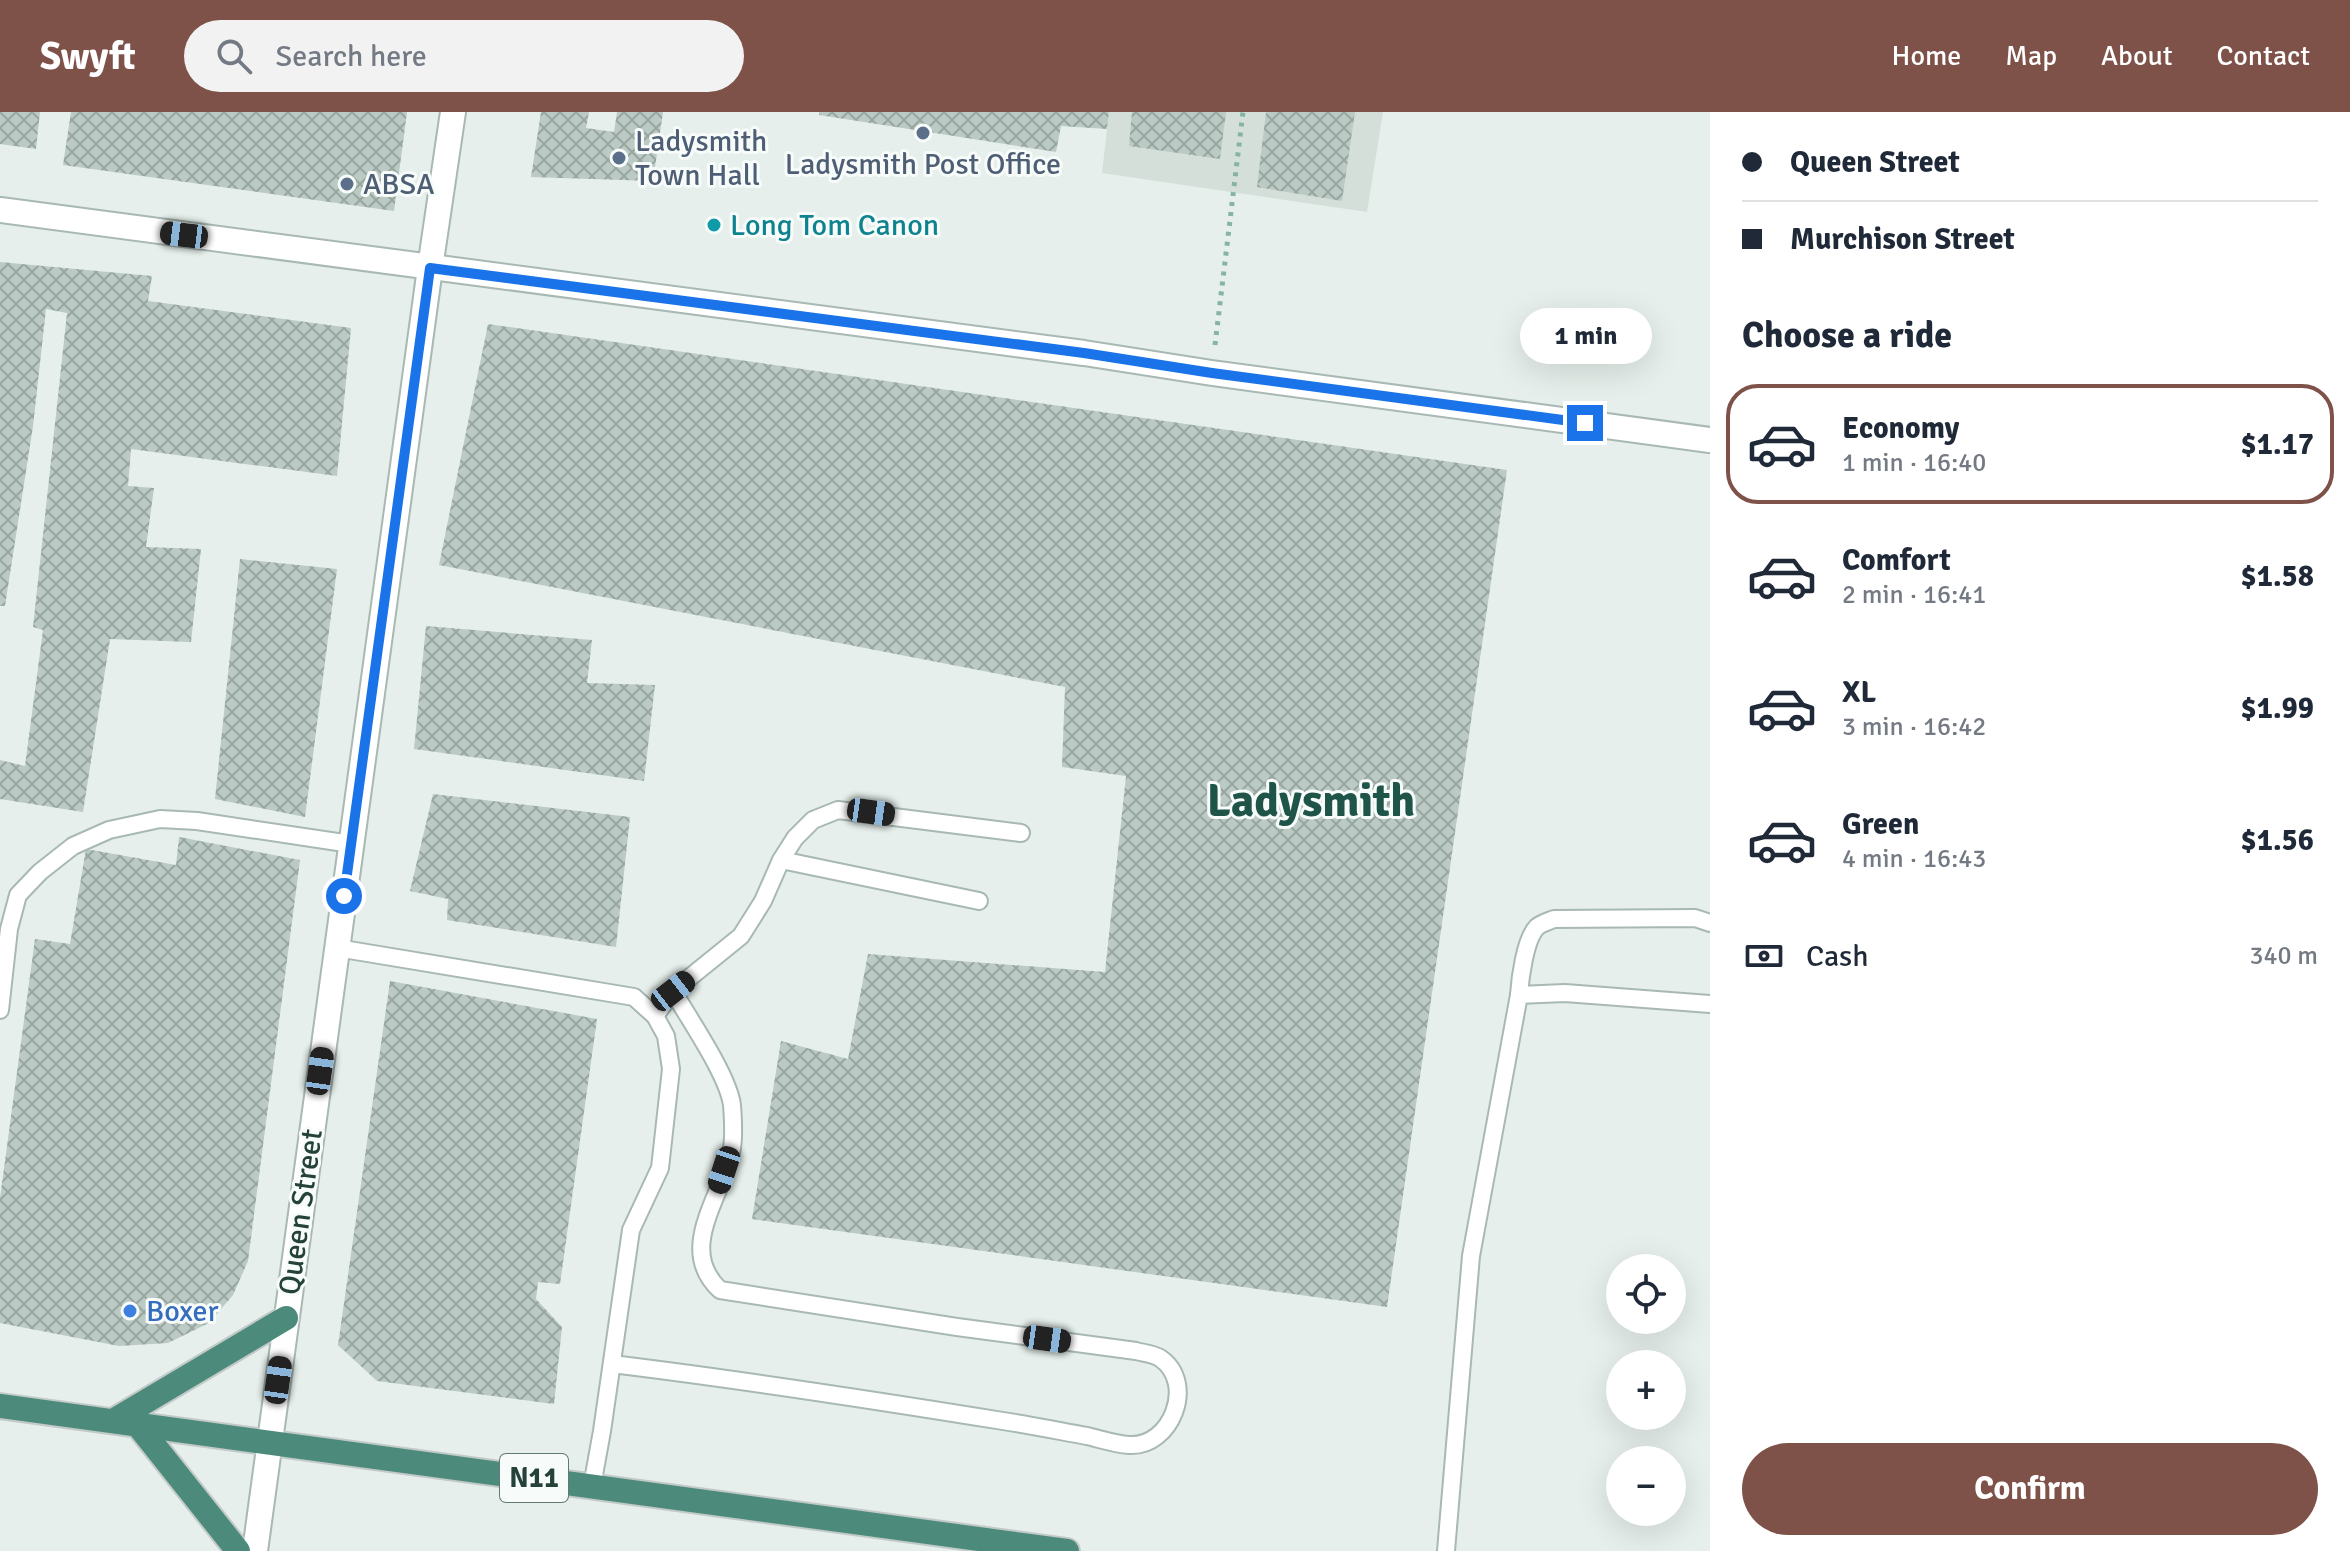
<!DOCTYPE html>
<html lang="en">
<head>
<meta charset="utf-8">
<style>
	:root { --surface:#fff; --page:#f2f2f3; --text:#1f2937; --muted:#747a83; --line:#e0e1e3; --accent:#7f5249 }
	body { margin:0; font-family:Signika,sans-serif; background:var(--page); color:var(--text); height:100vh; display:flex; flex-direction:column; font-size:30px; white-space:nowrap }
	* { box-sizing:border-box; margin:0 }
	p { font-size:26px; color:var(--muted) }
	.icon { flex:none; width:44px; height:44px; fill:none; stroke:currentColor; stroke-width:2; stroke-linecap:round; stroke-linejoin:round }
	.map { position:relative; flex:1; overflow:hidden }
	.drawer { display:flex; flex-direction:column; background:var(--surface); width:640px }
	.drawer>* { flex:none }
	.guide { display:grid; align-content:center; height:176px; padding:0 32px; background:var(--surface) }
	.tools { position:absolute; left:1606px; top:1142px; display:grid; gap:16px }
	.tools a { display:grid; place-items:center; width:80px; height:80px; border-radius:50%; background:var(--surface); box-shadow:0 8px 32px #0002; font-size:40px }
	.end { position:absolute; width:36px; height:36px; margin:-18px; border:10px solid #1a73e8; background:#fff; box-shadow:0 0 0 4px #fff }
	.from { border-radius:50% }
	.bubble { position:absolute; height:56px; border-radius:28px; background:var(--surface); box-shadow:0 8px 32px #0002; font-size:26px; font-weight:700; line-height:56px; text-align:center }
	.car { position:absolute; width:24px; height:48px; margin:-24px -12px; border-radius:10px; box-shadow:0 0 6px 2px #0007; background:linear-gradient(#222 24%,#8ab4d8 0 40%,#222 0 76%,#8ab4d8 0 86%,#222 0) }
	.guide b { display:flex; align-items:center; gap:28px; height:76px; font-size:30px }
	.guide b+b { border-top:2px solid var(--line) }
	.guide i { width:20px; height:20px; background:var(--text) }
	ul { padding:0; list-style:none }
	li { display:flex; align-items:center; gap:24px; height:120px; margin:0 16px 12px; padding:0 16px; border:4px solid transparent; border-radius:32px }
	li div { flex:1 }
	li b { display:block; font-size:30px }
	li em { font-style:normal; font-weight:700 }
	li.on { border-color:var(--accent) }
	li>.icon { width:72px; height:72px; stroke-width:1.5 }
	h2 { padding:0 32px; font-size:36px; line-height:96px }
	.pay { display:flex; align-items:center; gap:20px; height:88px; padding:0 32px; font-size:30px }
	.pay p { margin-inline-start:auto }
	.action { display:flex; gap:16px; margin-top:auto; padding:16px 32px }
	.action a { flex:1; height:92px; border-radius:48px; background:var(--accent); color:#fff; font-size:32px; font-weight:700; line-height:92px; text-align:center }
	header { display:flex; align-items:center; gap:48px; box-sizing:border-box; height:112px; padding:0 40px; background:var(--accent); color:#fff }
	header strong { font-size:38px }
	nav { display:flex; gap:44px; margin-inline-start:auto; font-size:28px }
	.search { width:560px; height:72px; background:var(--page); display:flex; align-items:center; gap:20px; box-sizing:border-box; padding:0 28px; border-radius:44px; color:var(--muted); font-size:30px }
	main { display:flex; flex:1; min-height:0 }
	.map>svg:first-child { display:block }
	.built { fill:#d4dfda }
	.building { fill:url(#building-cross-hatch) }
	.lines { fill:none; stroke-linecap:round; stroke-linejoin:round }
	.service-casing { stroke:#a8b8b2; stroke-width:20 }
	.minor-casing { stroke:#a8b8b2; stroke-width:28 }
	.tertiary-casing { stroke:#a8b8b2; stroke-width:28 }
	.trunk-casing { stroke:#c2cac8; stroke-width:28 }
	.path { stroke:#86b3a5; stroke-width:5; stroke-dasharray:4 6; stroke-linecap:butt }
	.service { stroke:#fff; stroke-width:16 }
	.minor { stroke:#fff; stroke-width:24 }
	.tertiary { stroke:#fff; stroke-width:24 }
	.trunk { stroke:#4c8a7c; stroke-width:24 }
	.route { stroke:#1a73e8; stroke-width:10 }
	.service-dot { fill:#5c6f8a; stroke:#f7fbf9; stroke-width:3 }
	.culture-dot { fill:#0f9aa8; stroke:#f7fbf9; stroke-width:3 }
	.shop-dot { fill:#3f7fe0; stroke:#f7fbf9; stroke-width:3 }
	.labels { text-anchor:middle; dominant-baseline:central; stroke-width:6; stroke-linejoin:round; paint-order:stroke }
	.shield { fill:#f7fbf9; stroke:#637a73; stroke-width:2 }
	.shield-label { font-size:28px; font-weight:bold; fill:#24423a }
	.service-label { font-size:30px; fill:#4e5e75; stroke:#f7fbf9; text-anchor:start }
	.culture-label { font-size:30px; fill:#0d838f; stroke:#f7fbf9; text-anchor:start }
	.street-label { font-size:30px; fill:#24423a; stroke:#f7fbf9 }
	.shop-label { font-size:30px; fill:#366cbe; stroke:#f7fbf9; text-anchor:start }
	.town-label { font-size:46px; font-weight:bold; fill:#1f5548; stroke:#f7fbf9 }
</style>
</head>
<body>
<header>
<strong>Swyft</strong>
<div class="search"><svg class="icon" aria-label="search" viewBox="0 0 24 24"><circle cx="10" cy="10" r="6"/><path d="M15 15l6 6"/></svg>Search here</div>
<nav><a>Home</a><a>Map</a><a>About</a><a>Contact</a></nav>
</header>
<main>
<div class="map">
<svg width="1710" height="1439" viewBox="0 0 1710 1439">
	<defs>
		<pattern id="building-cross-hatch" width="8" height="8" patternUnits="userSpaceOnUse" patternTransform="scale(2)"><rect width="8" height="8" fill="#bbcac4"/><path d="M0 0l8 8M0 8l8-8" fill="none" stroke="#98a6a0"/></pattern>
	</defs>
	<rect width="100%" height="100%" fill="#e6efeb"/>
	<path class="built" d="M 1109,0 L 1383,0 L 1367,100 L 1102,61 Z"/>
	<g class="building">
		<path d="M 0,0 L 40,0 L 36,37 L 0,32 Z"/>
		<path d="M 71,0 L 407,0 L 394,99 L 63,53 Z"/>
		<path d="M 541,0 L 589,0 L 586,16 L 614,20 L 617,0 L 663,0 L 653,69 L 531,65 Z"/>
		<path d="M 819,0 L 1109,0 L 1107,17 L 1061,14 L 1056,40 L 819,3 Z"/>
		<path d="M 1132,0 L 1226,0 L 1220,47 L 1129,34 Z"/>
		<path d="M 1266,0 L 1355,0 L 1342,89 L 1257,75 Z"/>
		<path d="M 0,150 L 152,164 L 148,189 L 351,216 L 337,364 L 131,337 L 128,374 L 154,376 L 146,435 L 201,437 L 191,530 L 110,527 L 83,700 L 0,687 L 0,648 L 25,654 L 43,518 L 33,515 L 67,201 L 46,197 L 33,314 L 5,494 L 0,494 Z"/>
		<path d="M 488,212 L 1507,358 L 1387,1195 L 752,1107 L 781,929 L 848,947 L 868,842 L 1105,860 L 1126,664 L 1062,655 L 1065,575 L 439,453 Z"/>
		<path d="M 240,447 L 337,457 L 305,705 L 215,687 Z"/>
		<path d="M 426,514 L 592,528 L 587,571 L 655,573 L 644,669 L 414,637 Z"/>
		<path d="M 433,682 L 630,705 L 616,835 L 447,808 L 448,787 L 410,779 Z"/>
		<path d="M 179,725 L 300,748 L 248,1149 L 233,1183 L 209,1211 L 168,1231 L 119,1234 L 0,1211 L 0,1086 L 35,827 L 70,832 L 86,737 L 176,753 Z"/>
		<path d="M 390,869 L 597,907 L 560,1172 L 538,1170 L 536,1187 L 562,1215 L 554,1292 L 377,1269 L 338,1233 Z"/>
	</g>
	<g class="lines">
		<defs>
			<g id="service">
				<path d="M 781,748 L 979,789"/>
				<path d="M 337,836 L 634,885 L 655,904 L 666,924 L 671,957 L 660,1056 L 631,1118 L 602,1319 L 592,1374"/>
				<path d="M 1519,883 C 1520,867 1525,827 1537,815 C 1540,812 1549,809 1554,807 L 1695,806 L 1710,811"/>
				<path d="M 0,898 L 9,817 L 18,783 L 40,760 L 73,734 L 109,718 L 160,707 L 197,709 L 351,732"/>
				<path d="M 655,904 L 673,879 L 741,824 L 763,789 L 781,748 L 795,726 L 813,708 L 838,698 L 1021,721"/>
				<path d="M 612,1252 C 743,1268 873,1288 1003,1309 C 1031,1313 1059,1319 1087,1324 C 1100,1327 1115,1332 1129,1333 C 1171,1336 1197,1271 1160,1246 C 1154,1242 1143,1241 1136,1239 L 957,1215 L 720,1178 C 675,1136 724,1083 732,1036 C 734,1023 733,1006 732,993 C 728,963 689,907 673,879"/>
				<path d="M 1446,1439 L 1471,1144 L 1519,883 L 1565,881 L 1710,892"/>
			</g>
			<path id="minor" d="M 430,156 L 453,0"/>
			<g id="tertiary">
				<path d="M 0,98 L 1084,241 L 1212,261 L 1710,328"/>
				<path d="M 255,1439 L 430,156"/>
			</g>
			<g id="trunk">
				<path d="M 0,1294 L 1067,1439"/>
				<path d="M 113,1309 L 286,1206"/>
				<path d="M 137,1312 L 238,1439"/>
			</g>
		</defs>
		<use href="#service" class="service-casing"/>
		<use href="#minor" class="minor-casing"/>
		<use href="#tertiary" class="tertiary-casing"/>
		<use href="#trunk" class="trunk-casing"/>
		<path class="path" d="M 1215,233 L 1243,0"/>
		<use href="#service" class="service"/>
		<use href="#minor" class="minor"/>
		<use href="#tertiary" class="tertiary"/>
		<use href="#trunk" class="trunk"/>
	</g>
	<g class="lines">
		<path class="route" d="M 344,784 L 430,156 L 1084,241 L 1212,261 L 1585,311"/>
	</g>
	<g class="service-dot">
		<circle cx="923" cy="21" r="8"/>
		<circle cx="619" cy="46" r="8"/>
		<circle cx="347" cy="72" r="8"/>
	</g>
	<circle class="culture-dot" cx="714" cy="113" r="8"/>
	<circle class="shop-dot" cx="130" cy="1199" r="8"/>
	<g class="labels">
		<rect class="shield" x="500" y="1342" width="68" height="48" rx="6"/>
		<g class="shield-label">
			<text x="534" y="1366">N11</text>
		</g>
		<g class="service-label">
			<text x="635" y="29">Ladysmith<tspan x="635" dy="34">Town Hall</tspan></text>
			<text x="923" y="52" text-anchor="middle">Ladysmith Post Office</text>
			<text x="363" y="72">ABSA</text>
		</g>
		<g class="culture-label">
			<text x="730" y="113">Long Tom Canon</text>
		</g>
		<g class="street-label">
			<text transform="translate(301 1100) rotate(-82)">Queen Street</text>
		</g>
		<g class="shop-label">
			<text x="146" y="1199">Boxer</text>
		</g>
		<g class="town-label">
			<text x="1311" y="689">Ladysmith</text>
		</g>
	</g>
</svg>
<div class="tools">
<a><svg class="icon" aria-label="locate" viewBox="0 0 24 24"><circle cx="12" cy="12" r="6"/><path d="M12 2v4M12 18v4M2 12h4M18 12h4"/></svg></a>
<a>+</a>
<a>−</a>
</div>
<i class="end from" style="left:344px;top:784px"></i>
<i class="end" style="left:1585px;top:311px"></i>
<div class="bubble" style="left:1520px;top:196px;width:132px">1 min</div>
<i class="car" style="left:184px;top:123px;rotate:277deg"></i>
<i class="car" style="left:871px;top:700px;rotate:98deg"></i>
<i class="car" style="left:673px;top:879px;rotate:52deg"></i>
<i class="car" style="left:320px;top:959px;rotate:8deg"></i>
<i class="car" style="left:724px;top:1058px;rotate:198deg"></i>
<i class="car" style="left:1047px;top:1227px;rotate:98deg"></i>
<i class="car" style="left:278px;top:1268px;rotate:8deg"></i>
</div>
<section class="drawer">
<div class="guide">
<b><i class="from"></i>Queen Street</b>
<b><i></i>Murchison Street</b>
</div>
<h2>Choose a ride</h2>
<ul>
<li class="on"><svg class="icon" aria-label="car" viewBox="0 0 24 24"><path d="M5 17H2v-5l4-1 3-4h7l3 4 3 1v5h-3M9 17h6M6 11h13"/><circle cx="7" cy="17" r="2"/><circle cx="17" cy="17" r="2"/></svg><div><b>Economy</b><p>1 min · 16:40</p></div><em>$1.17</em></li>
<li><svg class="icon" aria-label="car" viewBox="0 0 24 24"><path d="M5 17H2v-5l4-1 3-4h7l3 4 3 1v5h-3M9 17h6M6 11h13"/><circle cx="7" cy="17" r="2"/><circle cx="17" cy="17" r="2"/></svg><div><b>Comfort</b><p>2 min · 16:41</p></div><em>$1.58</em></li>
<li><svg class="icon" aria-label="car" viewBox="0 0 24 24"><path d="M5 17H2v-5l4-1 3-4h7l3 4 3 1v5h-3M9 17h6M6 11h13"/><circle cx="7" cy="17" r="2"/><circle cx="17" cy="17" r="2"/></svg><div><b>XL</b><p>3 min · 16:42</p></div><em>$1.99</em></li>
<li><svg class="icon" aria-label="car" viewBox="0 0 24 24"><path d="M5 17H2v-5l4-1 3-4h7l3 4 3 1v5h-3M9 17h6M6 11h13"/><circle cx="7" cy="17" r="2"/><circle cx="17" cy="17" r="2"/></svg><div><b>Green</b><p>4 min · 16:43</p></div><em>$1.56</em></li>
</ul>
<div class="pay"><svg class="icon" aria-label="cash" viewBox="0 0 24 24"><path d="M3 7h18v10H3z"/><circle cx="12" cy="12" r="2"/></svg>Cash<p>340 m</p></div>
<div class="action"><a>Confirm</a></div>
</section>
</main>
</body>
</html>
